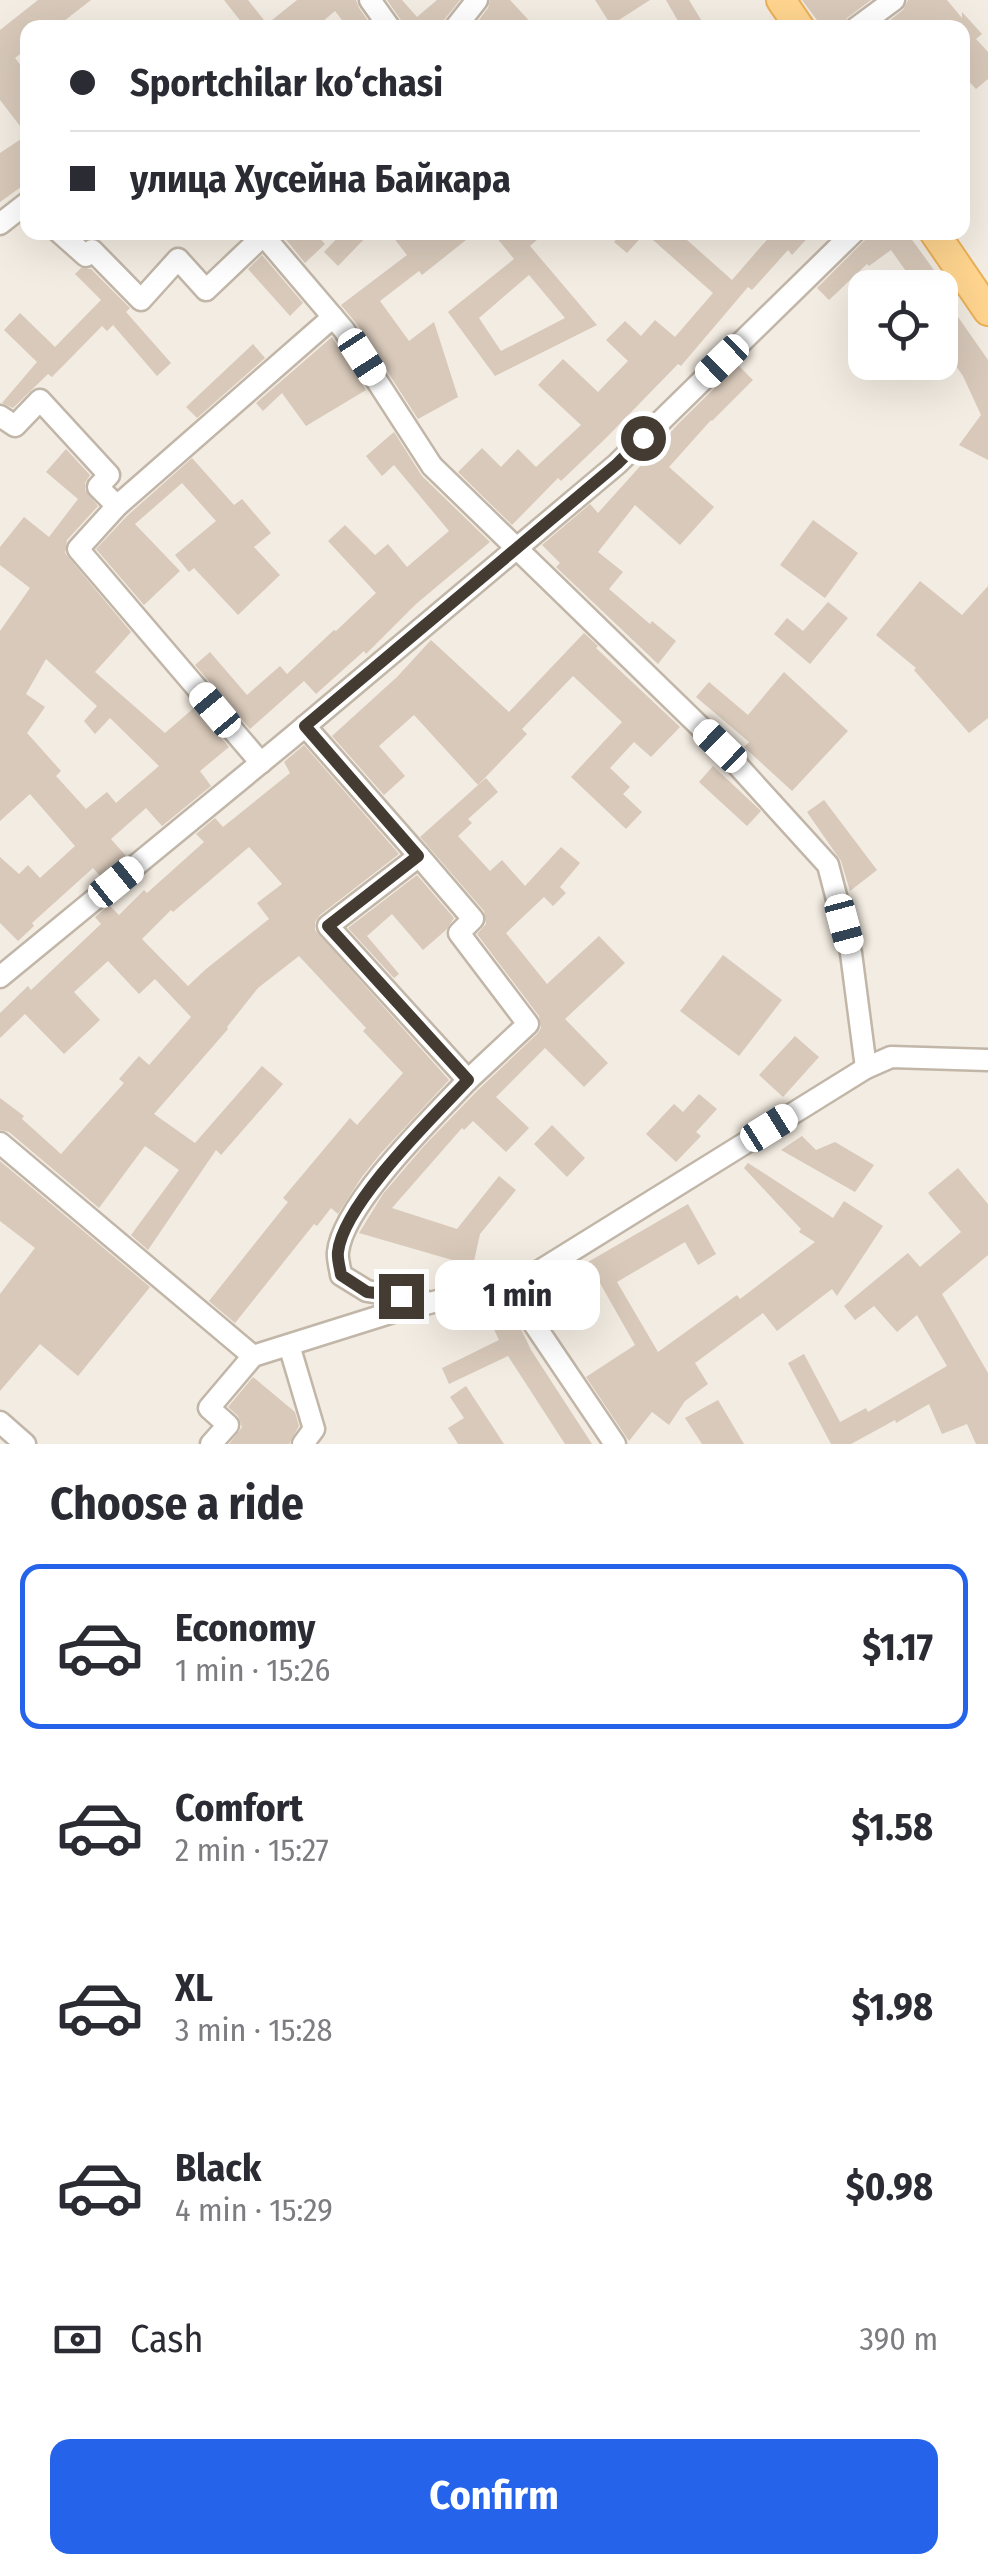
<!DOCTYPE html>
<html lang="en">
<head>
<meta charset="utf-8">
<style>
	:root { --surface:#fff; --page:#f2f2f3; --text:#2b2b33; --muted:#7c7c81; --line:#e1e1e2; --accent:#2563eb }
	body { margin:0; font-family:"Fira Sans Condensed",sans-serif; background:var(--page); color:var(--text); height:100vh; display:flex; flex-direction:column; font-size:38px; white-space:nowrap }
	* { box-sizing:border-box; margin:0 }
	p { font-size:32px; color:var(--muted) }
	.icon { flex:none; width:55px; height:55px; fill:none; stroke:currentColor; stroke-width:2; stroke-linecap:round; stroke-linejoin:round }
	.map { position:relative; height:1444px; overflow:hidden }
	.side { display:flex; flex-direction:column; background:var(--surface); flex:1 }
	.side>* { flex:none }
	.banner { position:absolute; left:20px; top:20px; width:950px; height:220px; border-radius:20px; box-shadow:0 10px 40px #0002; display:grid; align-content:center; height:220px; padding:0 50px; background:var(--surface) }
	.tools { position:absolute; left:848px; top:270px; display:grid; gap:20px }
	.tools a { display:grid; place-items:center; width:110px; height:110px; border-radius:20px; background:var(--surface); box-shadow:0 10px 40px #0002; font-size:50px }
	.end { position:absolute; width:45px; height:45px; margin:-22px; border:12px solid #443c32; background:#fff; box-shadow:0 0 0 5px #fff }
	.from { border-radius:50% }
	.bubble { position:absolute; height:70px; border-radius:20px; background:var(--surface); box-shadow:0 10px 40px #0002; font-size:32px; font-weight:700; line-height:70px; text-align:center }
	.car { position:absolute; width:30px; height:60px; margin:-30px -15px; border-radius:12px; box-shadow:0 0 8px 2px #0007; background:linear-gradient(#fff 24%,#345 0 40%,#fff 0 76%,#345 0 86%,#fff 0) }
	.banner b { display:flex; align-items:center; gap:35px; height:95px; font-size:38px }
	.banner b+b { border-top:2px solid var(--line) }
	.banner i { width:25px; height:25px; background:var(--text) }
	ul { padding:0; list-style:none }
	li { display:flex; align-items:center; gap:30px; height:165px; margin:0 20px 15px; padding:0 30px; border:5px solid transparent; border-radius:20px }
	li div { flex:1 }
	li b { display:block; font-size:38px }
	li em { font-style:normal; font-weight:700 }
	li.current { border-color:var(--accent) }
	li>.icon { width:90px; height:90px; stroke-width:1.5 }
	h2 { padding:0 50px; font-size:45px; line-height:120px }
	.pay { display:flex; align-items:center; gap:25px; height:110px; padding:0 50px; font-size:38px }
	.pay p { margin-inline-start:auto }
	.cta { display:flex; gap:20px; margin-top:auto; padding:20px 50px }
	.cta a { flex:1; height:115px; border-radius:20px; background:var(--accent); color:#fff; font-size:40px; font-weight:700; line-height:115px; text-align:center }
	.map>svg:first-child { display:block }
	.building { fill:#d8c9ba; fill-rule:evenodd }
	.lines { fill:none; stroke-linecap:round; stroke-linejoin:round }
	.minor-casing { stroke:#c1b6a7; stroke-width:25 }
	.major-casing { stroke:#ebb158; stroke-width:32 }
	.minor { stroke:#fff; stroke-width:20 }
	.major { stroke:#ffd58f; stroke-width:28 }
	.route { stroke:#443c32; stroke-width:12 }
</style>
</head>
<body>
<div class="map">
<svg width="988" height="1444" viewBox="0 0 988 1444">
	<rect width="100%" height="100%" fill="#f3ece2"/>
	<g class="building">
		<path d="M 38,0 L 91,0 L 55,28 L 28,28 L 28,48 L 15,58 L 28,75 L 28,182 L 0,202 L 0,153 L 27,135 L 0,100 L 0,30 Z"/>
		<path d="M 224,0 L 248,0 L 267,24 L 297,0 L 356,0 L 359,8 L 373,28 L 348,28 L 335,11 L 315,28 L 246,28 Z"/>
		<path d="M 387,0 L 402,0 L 417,17 L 437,0 L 460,0 L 444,20 L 441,28 L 404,28 L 401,20 Z"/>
		<path d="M 490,0 L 510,0 L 536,28 L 473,28 L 488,8 Z"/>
		<path d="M 595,0 L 650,0 L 611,25 Z"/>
		<path d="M 666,0 L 689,0 L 706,28 L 682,28 Z"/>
		<path d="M 802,0 L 871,0 L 847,18 L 843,28 L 823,28 Z"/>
		<path d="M 908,0 L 947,0 L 962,18 L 962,12 L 982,34 L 976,39 L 988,52 L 988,79 L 976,89 L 962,74 L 962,28 L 880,28 L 903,10 Z"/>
		<path d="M 280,232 L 314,232 L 325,244 L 305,263 Z"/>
		<path d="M 343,232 L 371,232 L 338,266 L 324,252 Z"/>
		<path d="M 389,232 L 476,232 L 422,275 L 419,271 L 380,301 L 409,341 L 434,322 L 458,397 L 418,419 L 356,323 L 341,305 L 407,255 Z"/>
		<path d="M 492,232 L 546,232 L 530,246 L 597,325 L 495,376 L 448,312 L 514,259 ZM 529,275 L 565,318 L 501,351 L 479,318 Z"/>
		<path d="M 623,232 L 678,232 L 732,280 L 771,235 L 768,232 L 813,232 L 792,255 L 788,250 L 752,290 L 748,287 L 681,366 L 678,364 L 606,438 L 561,481 L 558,478 L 512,525 L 458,472 L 482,448 L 501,467 L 518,449 L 536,467 L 581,425 L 538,385 L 563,359 L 598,392 L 628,361 L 606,340 L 625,321 L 641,336 L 655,320 L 675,337 L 713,293 L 645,233 L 627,253 L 614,242 Z"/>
		<path d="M 873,232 L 916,232 L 910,237 L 947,288 L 918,288 L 891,250 L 869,266 L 867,264 L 829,300 L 817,288 Z"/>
		<path d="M 262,255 L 303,303 L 290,316 L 248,269 Z"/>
		<path d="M 81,268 L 91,269 L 130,308 L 126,312 L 171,363 L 157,376 L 113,325 L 107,331 L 102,326 L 52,377 L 48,374 L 13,408 L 2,403 L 37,362 L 4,330 L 20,313 L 55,347 L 101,300 L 75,274 Z"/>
		<path d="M 940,291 L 988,360 L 988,460 L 959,445 L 981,415 L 963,376 L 940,343 Z"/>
		<path d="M 332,337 L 366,390 L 306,426 L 282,393 L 263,411 L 256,403 Z"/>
		<path d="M 253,344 L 265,358 L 197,418 L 186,407 Z"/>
		<path d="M 738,365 L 753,380 L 712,421 L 711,420 L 669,467 L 714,507 L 680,545 L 635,505 L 598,552 L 623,572 L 609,589 L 650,624 L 652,621 L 676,641 L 658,664 L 556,567 L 560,563 L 542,545 L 590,504 L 598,513 L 679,423 Z"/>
		<path d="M 394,432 L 422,476 L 490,542 L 416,604 L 366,654 L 364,651 L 316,694 L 304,681 L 250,729 L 195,665 L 210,652 L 247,695 L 280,666 L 287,674 L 334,630 L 336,631 L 376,593 L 328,541 L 345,525 L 375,555 L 388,544 L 407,567 L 449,531 L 394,465 L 382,476 L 366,456 Z"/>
		<path d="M 66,449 L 90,475 L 85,483 L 85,490 L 98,506 L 67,540 L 65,553 L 131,632 L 95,672 L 165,733 L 195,707 L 229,747 L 200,771 L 211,786 L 162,826 L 146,808 L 111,839 L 126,856 L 101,877 L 93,868 L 32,923 L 34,926 L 18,941 L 0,923 L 0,857 L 19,874 L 28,865 L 40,878 L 75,846 L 30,794 L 0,821 L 0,631 L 30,588 L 0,565 L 0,547 L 24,517 L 49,537 L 78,499 L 46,472 ZM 46,659 L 97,706 L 84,721 L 95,734 L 110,718 L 159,766 L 116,803 L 107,792 L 86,809 L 56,776 L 61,771 L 27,733 L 45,707 L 26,694 Z"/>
		<path d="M 192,458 L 234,505 L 242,499 L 271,533 L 254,547 L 280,575 L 238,615 L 194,568 L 189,572 L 175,555 L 216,521 L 182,483 L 135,524 L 180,571 L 144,605 L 96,549 L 127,516 Z"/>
		<path d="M 813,520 L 858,553 L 825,598 L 780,565 Z"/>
		<path d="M 920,581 L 962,615 L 988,586 L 988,718 L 969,733 L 914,670 L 916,668 L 876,635 Z"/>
		<path d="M 828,602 L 848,618 L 810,664 L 774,634 L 787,618 L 803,631 Z"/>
		<path d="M 584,633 L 598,646 L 596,648 L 680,727 L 651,757 L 634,742 L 610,768 L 630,787 L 623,794 L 642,812 L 626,829 L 571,777 L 622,722 L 573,676 L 522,729 L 527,734 L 478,785 L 414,715 L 379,746 L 405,776 L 384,795 L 332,736 L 397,677 L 431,640 L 509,712 Z"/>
		<path d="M 784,672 L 848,731 L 792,791 L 744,747 L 749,742 L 696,697 L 709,682 L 748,715 Z"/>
		<path d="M 304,745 L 399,854 L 320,915 L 315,922 L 315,930 L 449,1080 L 381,1153 L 361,1178 L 338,1214 L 331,1208 L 317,1226 L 314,1224 L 235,1323 L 209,1301 L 288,1202 L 283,1198 L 350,1118 L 357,1125 L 403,1073 L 363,1031 L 366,1028 L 299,956 L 258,988 L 227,1027 L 228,1029 L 154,1114 L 195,1143 L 262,1066 L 283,1084 L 221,1155 L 216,1150 L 148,1250 L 131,1235 L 179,1170 L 145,1146 L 99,1208 L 9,1132 L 0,1130 L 0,1098 L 24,1116 L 22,1119 L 61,1154 L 124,1083 L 119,1079 L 139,1056 L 149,1065 L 191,1017 L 155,979 L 139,994 L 108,961 L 74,992 L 100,1020 L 64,1054 L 25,1014 L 0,1038 L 0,1013 L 28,986 L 31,990 L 101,924 L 95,917 L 109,905 L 119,915 L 144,890 L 147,893 L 204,842 L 196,834 L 215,818 L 223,827 L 290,773 L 284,762 ZM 249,847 L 282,884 L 257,903 L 269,919 L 206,969 L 188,986 L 142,939 L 171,910 L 173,912 Z"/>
		<path d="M 713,766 L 761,811 L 747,826 L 699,782 Z"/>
		<path d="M 486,778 L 498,792 L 468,819 L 472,823 L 458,836 L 490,871 L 502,860 L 525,886 L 561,847 L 580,863 L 560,887 L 566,893 L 553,906 L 544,897 L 506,933 L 547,984 L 599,936 L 625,963 L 565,1019 L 608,1063 L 584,1087 L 545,1048 L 496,1097 L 529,1128 L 506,1152 L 473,1121 L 464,1130 L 462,1128 L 392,1208 L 457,1229 L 499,1176 L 516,1190 L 480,1234 L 473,1266 L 359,1233 L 383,1194 L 423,1147 L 478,1090 L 537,1034 L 541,1028 L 539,1016 L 477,934 L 486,924 L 484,911 L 420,837 Z"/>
		<path d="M 824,800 L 877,870 L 850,891 L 841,861 L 807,812 Z"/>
		<path d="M 417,875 L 454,918 L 446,930 L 423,950 L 392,914 L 367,936 L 399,974 L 394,978 L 348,928 Z"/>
		<path d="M 723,955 L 782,1000 L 739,1056 L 680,1011 Z"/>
		<path d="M 795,1036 L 819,1057 L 783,1097 L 759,1075 Z"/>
		<path d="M 699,1094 L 717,1109 L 696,1132 L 701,1136 L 676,1162 L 646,1134 L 674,1104 L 683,1112 Z"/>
		<path d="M 552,1125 L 585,1158 L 567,1177 L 534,1144 Z"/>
		<path d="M 802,1136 L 816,1150 L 835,1142 L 874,1165 L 855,1192 L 781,1150 Z"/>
		<path d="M 0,1161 L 150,1287 L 78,1376 L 40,1344 L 0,1391 L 0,1294 L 35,1248 L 0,1221 Z"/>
		<path d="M 748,1163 L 833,1218 L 844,1201 L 883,1226 L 837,1296 L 832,1289 L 777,1331 L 763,1313 L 695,1363 L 708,1384 L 685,1401 L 669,1425 L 652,1412 L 629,1441 L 586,1377 L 635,1345 L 588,1262 L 688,1204 L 716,1254 L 698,1265 L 685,1242 L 617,1282 L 658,1352 L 737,1295 L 740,1299 L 815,1242 L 799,1232 L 801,1229 L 744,1168 Z"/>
		<path d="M 958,1168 L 988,1204 L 988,1255 L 942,1294 L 988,1373 L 988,1444 L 976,1444 L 967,1424 L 942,1434 L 929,1404 L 896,1423 L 895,1420 L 851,1444 L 831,1444 L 788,1363 L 804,1354 L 840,1422 L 866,1408 L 868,1412 L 947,1366 L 917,1315 L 897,1332 L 874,1306 L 855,1320 L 844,1306 L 908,1253 L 920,1267 L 961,1232 L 928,1193 Z"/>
		<path d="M 501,1299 L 522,1331 L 531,1350 L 592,1444 L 565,1444 L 508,1356 L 449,1384 L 442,1368 L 499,1340 L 482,1304 Z"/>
		<path d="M 253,1377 L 295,1412 L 299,1426 L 289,1444 L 229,1444 L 242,1427 L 238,1416 L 228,1407 Z"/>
		<path d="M 466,1386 L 504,1444 L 458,1444 L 448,1428 L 464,1418 L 450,1397 Z"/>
		<path d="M 718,1400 L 744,1444 L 702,1444 L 685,1418 Z"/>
	</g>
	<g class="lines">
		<defs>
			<g id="minor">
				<path d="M 370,0 L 390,28"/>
				<path d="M 455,28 L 477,0"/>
				<path d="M 856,28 L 894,0"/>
				<path d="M 0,224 L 28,202"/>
				<path d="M 59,232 L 86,256 L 92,250 L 141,300 L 178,259 L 206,290 L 267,232"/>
				<path d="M 263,235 L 344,330 L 432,466 L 720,746 L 828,865 L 851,953 L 866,1068"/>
				<path d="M 0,416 L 15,426 L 40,400 L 109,475 L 98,487 L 117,506"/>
				<path d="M 305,726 L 419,856 L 328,926 L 468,1080 C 434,1116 343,1204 338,1252 C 337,1258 340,1268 341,1275 L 367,1291 L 423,1300"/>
				<path d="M 261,763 L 78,549 L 117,506 L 333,317"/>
				<path d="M 419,856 L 473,919 L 459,933 L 528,1024 L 468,1080"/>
				<path d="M 0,977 L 291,738 L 617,464 L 854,232"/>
				<path d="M 0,1143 L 253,1356"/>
				<path d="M 507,1284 L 615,1444"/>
				<path d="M 289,1345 L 314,1429 L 303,1444"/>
				<path d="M 0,1422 L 25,1444"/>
				<path d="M 211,1444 L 228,1425 L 209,1408 L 253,1356 L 390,1313 L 528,1278 L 866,1068 L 891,1057 L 988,1060"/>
			</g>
			<g id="major">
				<path d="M 781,0 L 800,28"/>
				<path d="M 934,232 L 988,311"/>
			</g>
		</defs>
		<use href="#minor" class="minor-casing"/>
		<use href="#major" class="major-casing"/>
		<use href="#minor" class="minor"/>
		<use href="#major" class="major"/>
	</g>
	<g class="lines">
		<path class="route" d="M 401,1296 L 367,1292 L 341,1275 C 340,1268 337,1258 338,1252 C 343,1204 434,1116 468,1080 L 328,926 L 418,856 L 305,726 L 617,464 L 643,438"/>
	</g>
</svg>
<div class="tools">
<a><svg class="icon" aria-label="locate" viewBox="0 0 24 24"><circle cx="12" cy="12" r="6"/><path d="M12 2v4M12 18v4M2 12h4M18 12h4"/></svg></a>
</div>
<i class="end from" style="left:643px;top:438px"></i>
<i class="end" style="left:401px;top:1296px"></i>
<div class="bubble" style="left:435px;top:1260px;width:165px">1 min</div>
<i class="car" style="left:362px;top:357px;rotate:147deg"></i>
<i class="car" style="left:722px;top:361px;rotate:226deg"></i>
<i class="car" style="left:215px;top:710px;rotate:320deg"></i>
<i class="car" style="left:720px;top:746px;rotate:314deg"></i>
<i class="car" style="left:116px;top:882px;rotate:51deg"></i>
<i class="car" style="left:844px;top:924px;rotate:165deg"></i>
<i class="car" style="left:769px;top:1128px;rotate:58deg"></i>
<div class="banner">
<b><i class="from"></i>Sportchilar ko‘chasi</b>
<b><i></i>улица Хусейна Байкара</b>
</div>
</div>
<section class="side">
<h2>Choose a ride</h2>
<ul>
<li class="current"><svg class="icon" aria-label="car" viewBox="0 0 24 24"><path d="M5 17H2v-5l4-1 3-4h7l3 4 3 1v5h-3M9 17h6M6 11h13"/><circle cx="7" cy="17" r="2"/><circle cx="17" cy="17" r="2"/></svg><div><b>Economy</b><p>1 min · 15:26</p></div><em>$1.17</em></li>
<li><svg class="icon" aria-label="car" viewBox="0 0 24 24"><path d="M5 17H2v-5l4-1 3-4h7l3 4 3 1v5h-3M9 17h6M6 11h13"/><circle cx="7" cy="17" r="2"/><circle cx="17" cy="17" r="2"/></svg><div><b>Comfort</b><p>2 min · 15:27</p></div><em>$1.58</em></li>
<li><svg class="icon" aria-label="car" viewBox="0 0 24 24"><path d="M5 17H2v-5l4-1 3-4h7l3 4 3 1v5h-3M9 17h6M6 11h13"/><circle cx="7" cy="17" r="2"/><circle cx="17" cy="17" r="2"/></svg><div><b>XL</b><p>3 min · 15:28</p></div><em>$1.98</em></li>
<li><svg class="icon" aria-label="car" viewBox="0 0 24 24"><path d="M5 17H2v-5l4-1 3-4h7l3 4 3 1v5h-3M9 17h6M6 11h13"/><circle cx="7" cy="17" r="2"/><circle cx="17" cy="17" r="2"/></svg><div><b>Black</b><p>4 min · 15:29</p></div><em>$0.98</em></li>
</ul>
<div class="pay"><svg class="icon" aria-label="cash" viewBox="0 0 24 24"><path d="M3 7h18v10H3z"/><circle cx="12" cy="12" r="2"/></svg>Cash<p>390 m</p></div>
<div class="cta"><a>Confirm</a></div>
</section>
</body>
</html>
